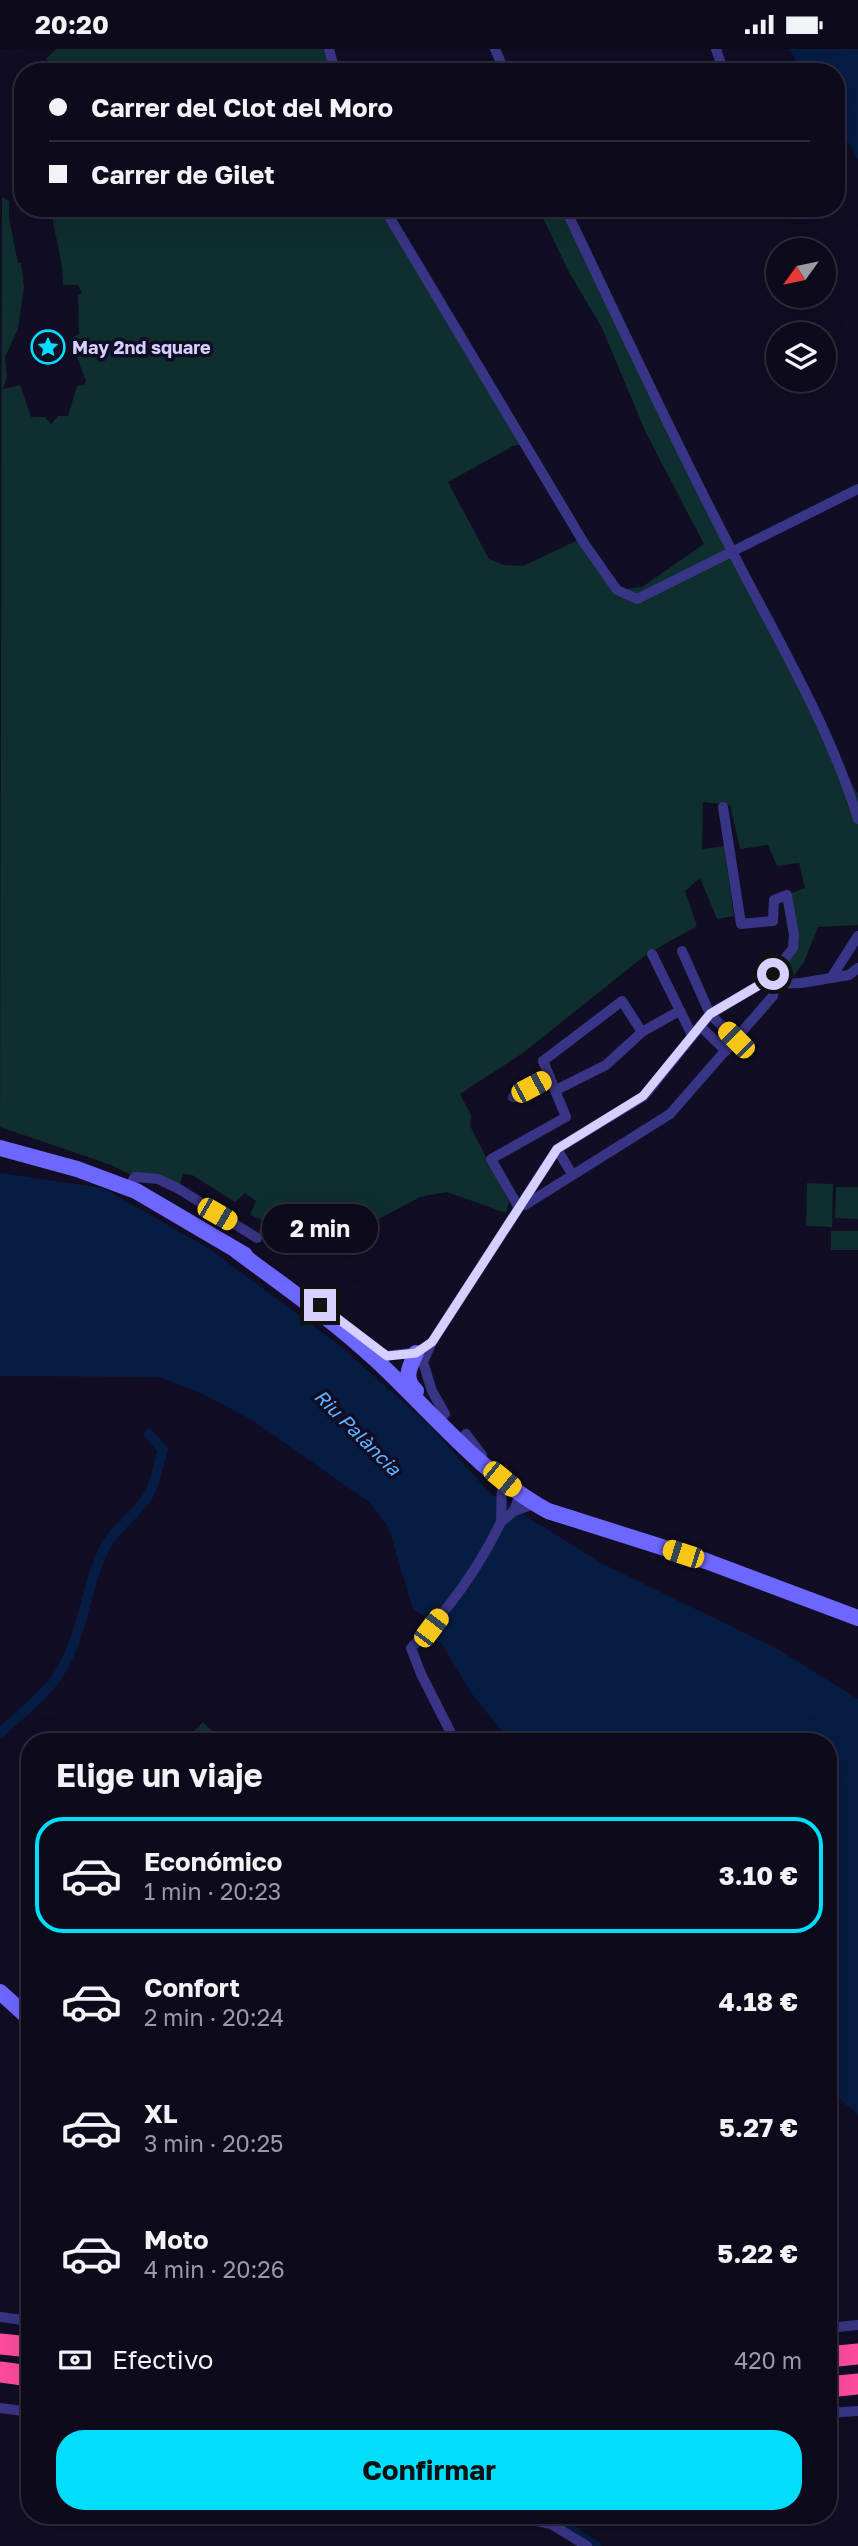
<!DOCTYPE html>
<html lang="es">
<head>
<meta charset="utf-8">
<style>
	:root { --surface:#0d0a1b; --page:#161324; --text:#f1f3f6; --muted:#9a9aa3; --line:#2d2b3a; --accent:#00defb }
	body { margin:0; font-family:"Golos Text",sans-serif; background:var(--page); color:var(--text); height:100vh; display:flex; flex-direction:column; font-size:26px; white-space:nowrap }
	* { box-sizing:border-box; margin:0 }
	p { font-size:23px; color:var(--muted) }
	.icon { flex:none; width:38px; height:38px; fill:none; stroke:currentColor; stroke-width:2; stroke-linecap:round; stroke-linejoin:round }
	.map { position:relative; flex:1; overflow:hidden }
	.details { position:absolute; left:21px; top:1684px; width:816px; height:791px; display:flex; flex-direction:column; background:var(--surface); border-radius:28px; box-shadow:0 7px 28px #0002,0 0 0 2px var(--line) }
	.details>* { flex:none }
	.top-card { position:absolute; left:14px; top:14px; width:831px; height:154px; border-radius:28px; box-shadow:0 7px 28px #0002,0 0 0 2px var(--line); display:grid; align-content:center; height:154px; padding:0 35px; background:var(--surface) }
	.needle { width:46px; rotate:237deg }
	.controls { position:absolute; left:766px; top:189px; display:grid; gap:14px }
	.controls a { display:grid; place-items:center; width:70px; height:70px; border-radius:50%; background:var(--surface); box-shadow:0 7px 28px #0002,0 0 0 2px var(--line); font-size:35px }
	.end { position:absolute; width:32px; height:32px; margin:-16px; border:9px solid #d6d0ff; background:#111; box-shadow:0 0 0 4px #111 }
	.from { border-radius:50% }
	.bubble { position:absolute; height:49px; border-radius:24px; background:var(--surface); box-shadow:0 7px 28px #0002,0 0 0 2px var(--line); font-size:23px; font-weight:700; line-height:49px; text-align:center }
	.car { position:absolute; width:21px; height:42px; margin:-21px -10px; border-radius:9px; box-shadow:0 0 5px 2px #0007; background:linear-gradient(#f5c518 24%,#345 0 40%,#f5c518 0 76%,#345 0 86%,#f5c518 0) }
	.top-card b { display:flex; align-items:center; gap:24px; height:66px; font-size:26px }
	.top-card b+b { border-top:2px solid var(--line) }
	.top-card i { width:18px; height:18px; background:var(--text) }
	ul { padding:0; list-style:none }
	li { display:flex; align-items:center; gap:21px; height:116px; margin:0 14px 10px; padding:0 21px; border:4px solid transparent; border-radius:28px }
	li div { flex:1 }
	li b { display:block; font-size:26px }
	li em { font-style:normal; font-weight:700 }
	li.selected { border-color:var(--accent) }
	li>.icon { width:63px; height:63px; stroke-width:1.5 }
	h2 { padding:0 35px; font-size:32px; line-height:84px }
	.pay { display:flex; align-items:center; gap:18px; height:77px; padding:0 35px; font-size:26px }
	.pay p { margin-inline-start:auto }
	.action { display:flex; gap:14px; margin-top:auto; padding:14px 35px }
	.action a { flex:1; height:80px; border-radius:28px; background:var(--accent); color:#111; font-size:28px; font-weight:700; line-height:80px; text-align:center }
	.status { display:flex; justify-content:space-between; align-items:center; height:49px; padding:0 35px; background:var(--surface); direction:ltr }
	.status svg { height:19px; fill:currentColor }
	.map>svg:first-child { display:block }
	.green { fill:#0f2e2e }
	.water { fill:#071c43 }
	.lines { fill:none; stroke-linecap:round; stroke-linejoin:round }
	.canal { stroke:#071c43; stroke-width:10 }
	.street { stroke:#393586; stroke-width:10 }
	.secondary { stroke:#6d67ff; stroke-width:16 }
	.highway { stroke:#ff4b9f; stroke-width:21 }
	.route { stroke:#d6d0ff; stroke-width:9 }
	.labels { text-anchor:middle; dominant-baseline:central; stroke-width:7; stroke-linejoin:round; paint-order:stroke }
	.poi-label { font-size:18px; font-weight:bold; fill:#d6d0ff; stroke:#110d24; text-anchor:start }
	.water-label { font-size:19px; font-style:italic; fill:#5eb2ff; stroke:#110d24 }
</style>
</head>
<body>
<div class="status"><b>20:20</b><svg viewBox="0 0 49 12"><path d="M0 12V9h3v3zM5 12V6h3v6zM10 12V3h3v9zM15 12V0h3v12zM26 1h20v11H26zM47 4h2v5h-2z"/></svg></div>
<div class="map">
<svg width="858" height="2497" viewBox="0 0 858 2497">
	<rect width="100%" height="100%" fill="#110d24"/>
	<g class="green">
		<path d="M 56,0 L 329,0 L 335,23 L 46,23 L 52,16 L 46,10 Z"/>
		<path d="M 2,148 L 9,152 L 9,169 L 18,214 L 21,214 L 24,238 L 18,280 L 5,308 L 7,328 L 3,340 L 20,336 L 31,368 L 45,368 L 51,375 L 58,367 L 68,367 L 77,337 L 84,336 L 86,332 L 70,290 L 79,285 L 78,246 L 82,244 L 78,236 L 63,236 C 63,208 54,186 51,159 L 384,159 L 526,395 L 513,397 L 448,433 L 489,510 L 504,516 L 523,517 L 578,491 L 617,541 L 642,538 L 704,495 L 646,384 L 602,279 L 569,223 L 538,159 L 559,159 L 837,711 L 858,745 L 858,876 L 818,878 L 804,913 L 788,934 L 774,935 L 773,925 L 793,899 L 787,846 L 805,839 L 799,814 L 777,817 L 768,796 L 740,800 L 730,756 L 703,753 L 702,800 L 724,797 L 734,867 L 717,870 L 700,829 L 685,842 L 697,877 L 647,905 L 523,1004 L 460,1045 L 471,1066 L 470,1077 L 509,1153 L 506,1164 L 447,1143 L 420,1148 L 351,1185 L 298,1202 L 283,1194 L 257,1189 L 263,1171 L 250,1166 L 256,1152 L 245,1144 L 235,1153 L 192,1126 L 183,1125 L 179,1140 L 135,1128 L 111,1116 L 0,1078 Z"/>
		<path d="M 807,1134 L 833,1135 L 832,1178 L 806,1177 Z"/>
		<path d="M 836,1138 L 858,1138 L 858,1170 L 835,1169 Z"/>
		<rect x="831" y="1182" width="27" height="19"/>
		<path d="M 203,1673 L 222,1692 L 184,1692 Z"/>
	</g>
	<g class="water">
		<path d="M 789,0 L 858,0 L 858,110 L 837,75 L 836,23 L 804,23 Z"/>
		<path d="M 0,1124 L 103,1139 L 208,1199 L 339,1296 L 428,1375 L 491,1445 L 601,1514 L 776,1599 L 858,1650 L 858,2066 L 828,2040 L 828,1692 L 510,1692 L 472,1645 L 425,1568 L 413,1560 L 388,1477 L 369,1453 L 252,1371 L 201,1344 L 159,1328 L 0,1327 Z"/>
	</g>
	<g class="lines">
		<g class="canal">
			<path d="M 0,1684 C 20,1665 46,1646 60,1623 C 84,1584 85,1537 106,1496 C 117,1477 136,1466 148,1447 C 155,1435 158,1416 163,1401 L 149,1385"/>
			<path d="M 538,2466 L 560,2474 L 596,2497"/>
		</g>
		<g class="street">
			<path d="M 329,0 L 335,23"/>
			<path d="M 495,0 L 505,23"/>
			<path d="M 716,0 L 724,23"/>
			<path d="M 384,159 L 584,494 L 617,541 L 637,550 L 858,440"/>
			<path d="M 565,159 C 620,274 673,389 732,502 C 777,590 829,676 858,770"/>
			<path d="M 682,902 L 710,965 L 736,991"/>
			<path d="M 652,905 L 692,986"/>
			<path d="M 831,929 L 858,887"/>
			<path d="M 700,977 L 726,1002"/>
			<path d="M 556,1041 L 606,1016 L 642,983 L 679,962"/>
			<path d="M 513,1048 L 550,1028"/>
			<path d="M 557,1100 L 572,1125"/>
			<path d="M 128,1139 L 135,1128 L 158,1130 L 179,1140 L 257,1189"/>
			<path d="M 525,1156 L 670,1065 L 773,947 L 773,925 L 793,899 L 794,886 L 787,846 L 774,851 L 773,872 L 741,875 L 723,758"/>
			<path d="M 519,1159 L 491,1110 L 566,1068 L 543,1012 L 622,952 L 642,983"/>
			<path d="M 386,1307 L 418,1303"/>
			<path d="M 445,1365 L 432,1342 L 423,1313 L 432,1293 L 557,1100 L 644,1047 L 710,965 L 761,935 L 801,934 L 849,926 L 858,919"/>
			<path d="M 466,1385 L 482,1406"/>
			<path d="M 502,1430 L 501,1473 L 514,1462 L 534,1455"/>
			<path d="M 514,1462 L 520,1445 L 518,1442"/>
			<path d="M 455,1692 L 421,1625 L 411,1599 C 448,1562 478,1520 501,1473"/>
			<path d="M 0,2268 L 30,2272"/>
			<path d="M 828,2279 L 858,2276"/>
			<path d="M 0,2359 L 30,2363"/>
			<path d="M 828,2364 L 858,2362"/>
			<path d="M 509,2466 L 551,2475 L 587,2497"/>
		</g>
		<g class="secondary">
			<path d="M 0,1099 L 77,1120 L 136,1142 L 245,1206"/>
			<path d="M 237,1202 C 284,1237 333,1271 376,1311 C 431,1362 482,1426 548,1462 L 706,1512 L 858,1569"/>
			<path d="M 416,1304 C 409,1319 403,1330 416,1342"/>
			<path d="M 0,1943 L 30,1970"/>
		</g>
		<g class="highway">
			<path d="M 0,2295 L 30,2298"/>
			<path d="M 828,2308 L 858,2305"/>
			<path d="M 0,2323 L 30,2327"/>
			<path d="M 828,2338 L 858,2335"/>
		</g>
	</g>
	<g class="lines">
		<path class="route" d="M 320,1256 L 387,1307 L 416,1304 L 432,1293 L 557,1100 L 643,1047 L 710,965 L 761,935 L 774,935 L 773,925"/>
	</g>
	<defs>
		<symbol id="sight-ring" viewBox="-11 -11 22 22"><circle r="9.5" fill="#110d24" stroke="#00defb" stroke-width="1.5"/><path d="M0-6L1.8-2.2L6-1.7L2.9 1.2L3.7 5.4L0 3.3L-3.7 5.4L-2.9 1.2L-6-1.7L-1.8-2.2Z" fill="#00defb"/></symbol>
	</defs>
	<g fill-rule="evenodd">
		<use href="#sight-ring" x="29" y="279" width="38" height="38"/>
	</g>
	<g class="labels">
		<g class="poi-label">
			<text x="72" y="298">May 2nd square</text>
		</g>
		<g class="water-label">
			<text transform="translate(358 1383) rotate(45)">Riu Palància</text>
		</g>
	</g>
</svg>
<div class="controls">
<a><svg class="needle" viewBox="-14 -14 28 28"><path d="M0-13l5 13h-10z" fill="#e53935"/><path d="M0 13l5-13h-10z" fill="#9a9aa3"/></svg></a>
<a><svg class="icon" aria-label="layers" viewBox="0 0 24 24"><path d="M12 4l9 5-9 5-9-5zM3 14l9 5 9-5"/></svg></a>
</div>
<i class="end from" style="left:773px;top:925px"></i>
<i class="end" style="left:320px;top:1256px"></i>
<div class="bubble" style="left:262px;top:1155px;width:116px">2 min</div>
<i class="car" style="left:736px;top:991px;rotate:315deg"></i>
<i class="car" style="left:531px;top:1038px;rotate:62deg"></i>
<i class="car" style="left:217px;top:1165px;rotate:120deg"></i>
<i class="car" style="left:502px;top:1430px;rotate:129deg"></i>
<i class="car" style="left:683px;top:1505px;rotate:288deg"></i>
<i class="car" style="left:431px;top:1579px;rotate:37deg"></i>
<div class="top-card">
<b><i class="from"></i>Carrer del Clot del Moro</b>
<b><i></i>Carrer de Gilet</b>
</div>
<section class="details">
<h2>Elige un viaje</h2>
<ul>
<li class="selected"><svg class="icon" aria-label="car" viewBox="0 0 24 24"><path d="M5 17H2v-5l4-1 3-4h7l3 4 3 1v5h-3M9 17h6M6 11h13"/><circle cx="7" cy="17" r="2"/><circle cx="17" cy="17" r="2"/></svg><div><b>Económico</b><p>1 min · 20:23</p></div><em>3.10 €</em></li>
<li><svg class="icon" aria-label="car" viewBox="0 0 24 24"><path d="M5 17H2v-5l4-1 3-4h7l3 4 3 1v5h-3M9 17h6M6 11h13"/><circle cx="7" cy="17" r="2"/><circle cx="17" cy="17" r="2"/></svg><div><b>Confort</b><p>2 min · 20:24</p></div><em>4.18 €</em></li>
<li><svg class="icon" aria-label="car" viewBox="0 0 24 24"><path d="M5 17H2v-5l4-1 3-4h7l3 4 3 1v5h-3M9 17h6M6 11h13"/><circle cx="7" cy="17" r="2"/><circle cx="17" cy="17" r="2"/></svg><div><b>XL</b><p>3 min · 20:25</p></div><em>5.27 €</em></li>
<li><svg class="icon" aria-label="car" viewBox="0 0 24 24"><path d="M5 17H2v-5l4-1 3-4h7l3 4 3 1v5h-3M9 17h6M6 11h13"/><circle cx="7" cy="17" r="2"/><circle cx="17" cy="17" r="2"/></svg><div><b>Moto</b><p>4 min · 20:26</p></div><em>5.22 €</em></li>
</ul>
<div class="pay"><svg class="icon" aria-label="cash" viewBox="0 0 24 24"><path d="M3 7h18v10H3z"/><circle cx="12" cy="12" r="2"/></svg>Efectivo<p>420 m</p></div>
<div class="action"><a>Confirmar</a></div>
</section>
</div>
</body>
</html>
